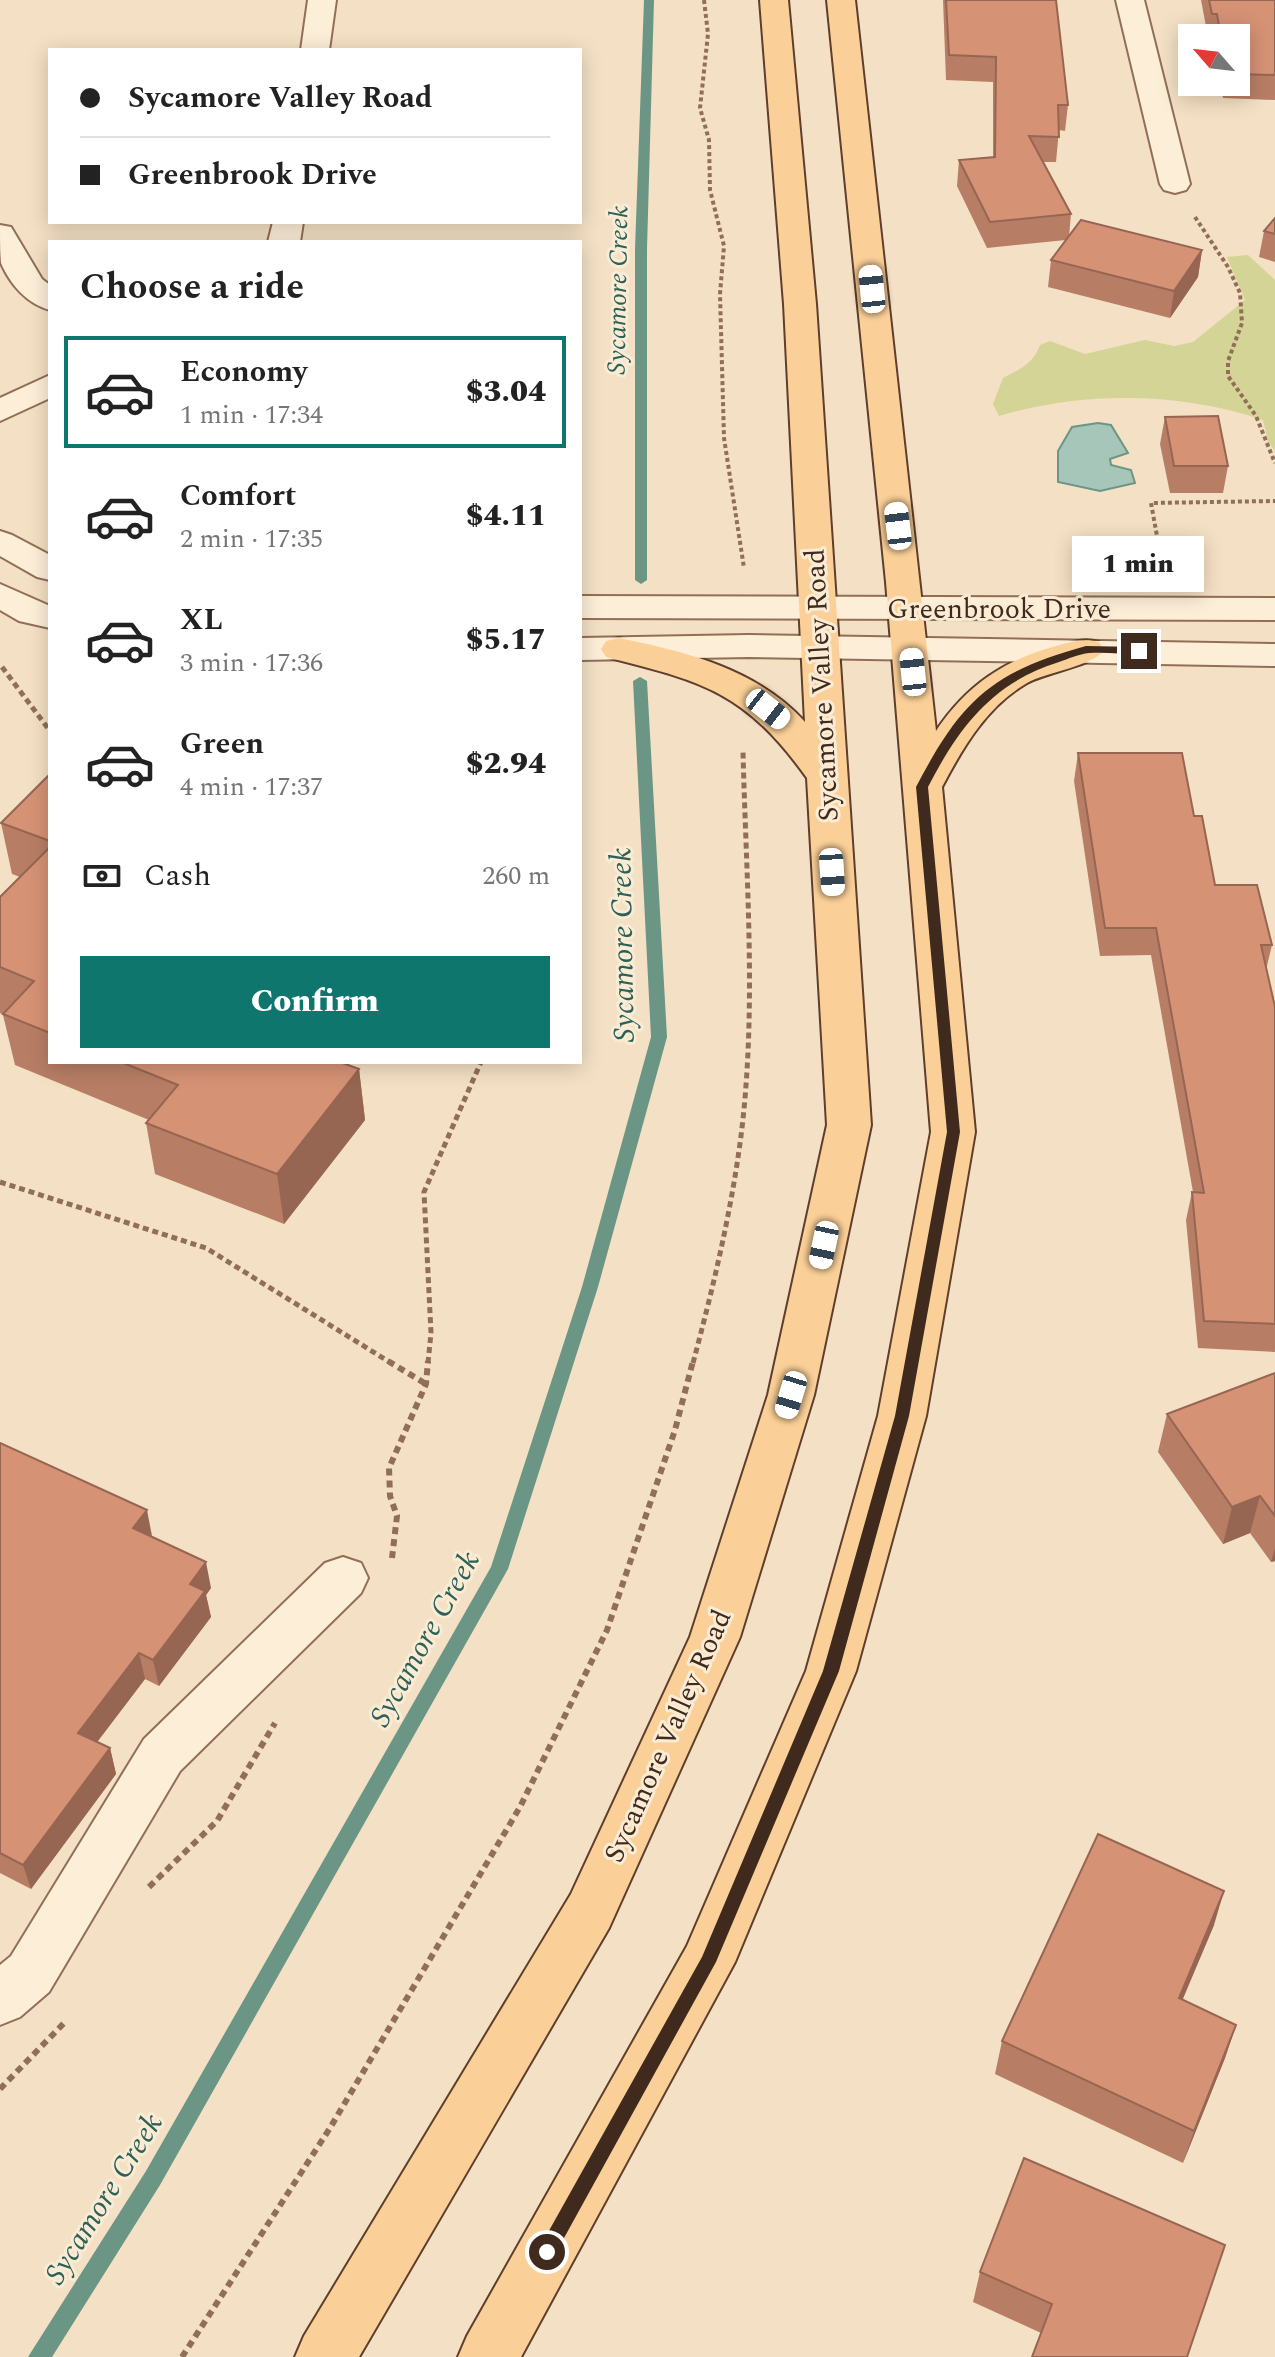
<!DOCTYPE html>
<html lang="en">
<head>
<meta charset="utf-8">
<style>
	:root { --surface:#fff; --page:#f2f2f2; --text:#222; --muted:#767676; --line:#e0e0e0; --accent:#0f766e }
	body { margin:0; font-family:Spectral,serif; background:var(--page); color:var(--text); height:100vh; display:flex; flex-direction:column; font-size:30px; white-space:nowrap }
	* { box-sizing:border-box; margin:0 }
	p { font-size:26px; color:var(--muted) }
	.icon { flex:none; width:44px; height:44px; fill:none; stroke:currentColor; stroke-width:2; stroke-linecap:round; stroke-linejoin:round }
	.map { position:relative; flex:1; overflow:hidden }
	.details { position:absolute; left:48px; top:240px; width:534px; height:824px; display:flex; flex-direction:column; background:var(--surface); border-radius:0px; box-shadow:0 4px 20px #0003 }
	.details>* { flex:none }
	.banner { position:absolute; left:48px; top:48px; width:534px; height:176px; border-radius:0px; box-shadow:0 4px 20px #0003; display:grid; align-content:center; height:176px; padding:0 32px; background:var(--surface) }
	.needle { width:52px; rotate:298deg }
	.buttons { position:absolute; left:1178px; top:24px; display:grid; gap:16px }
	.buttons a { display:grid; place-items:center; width:72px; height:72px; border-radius:0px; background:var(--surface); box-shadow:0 4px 20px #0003; font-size:40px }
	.end { position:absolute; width:36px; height:36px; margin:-18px; border:10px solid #3f2a1d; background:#fff; box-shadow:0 0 0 4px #fff }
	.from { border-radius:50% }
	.bubble { position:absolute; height:56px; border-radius:0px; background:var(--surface); box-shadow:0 4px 20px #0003; font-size:26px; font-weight:800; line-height:56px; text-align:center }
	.car { position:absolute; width:24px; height:48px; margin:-24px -12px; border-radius:10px; box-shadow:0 0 6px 2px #0007; background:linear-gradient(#fff 24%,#345 0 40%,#fff 0 76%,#345 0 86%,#fff 0) }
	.banner b { display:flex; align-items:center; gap:28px; height:76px; font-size:30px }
	.banner b+b { border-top:2px solid var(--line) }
	.banner i { width:20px; height:20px; background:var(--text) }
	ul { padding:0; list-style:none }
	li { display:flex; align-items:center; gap:24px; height:112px; margin:0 16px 12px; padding:0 16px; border:4px solid transparent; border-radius:0px }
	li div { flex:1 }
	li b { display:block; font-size:30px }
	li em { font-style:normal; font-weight:800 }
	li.active { border-color:var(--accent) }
	li>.icon { width:72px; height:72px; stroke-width:1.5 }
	h2 { padding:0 32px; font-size:36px; line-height:96px }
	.pay { display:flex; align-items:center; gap:20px; height:88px; padding:0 32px; font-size:30px }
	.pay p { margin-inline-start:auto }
	.button { display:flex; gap:16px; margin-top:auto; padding:16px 32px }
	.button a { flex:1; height:92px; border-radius:0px; background:var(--accent); color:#fff; font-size:32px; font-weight:800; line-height:92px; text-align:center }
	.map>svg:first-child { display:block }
	.green { fill:#d3d496 }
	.water { fill:#a6c6b9; stroke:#6b9686; stroke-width:2 }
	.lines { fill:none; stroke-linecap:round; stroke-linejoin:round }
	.stream { fill:#6b9686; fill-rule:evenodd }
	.minor-casing { stroke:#916f57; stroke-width:4 }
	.major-casing { stroke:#5e3e2c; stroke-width:4 }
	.path-far2 { stroke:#916f57; stroke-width:4; stroke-dasharray:4 3; stroke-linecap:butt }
	.path-far1 { stroke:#916f57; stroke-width:5; stroke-dasharray:6 4; stroke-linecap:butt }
	.path { stroke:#916f57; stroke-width:6; stroke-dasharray:7 5; stroke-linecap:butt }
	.minor { fill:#fdeed8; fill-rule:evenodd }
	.major { fill:#fbd098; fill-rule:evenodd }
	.wall { fill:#b87e65 }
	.shaded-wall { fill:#966652 }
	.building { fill:#d69275; stroke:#966652; stroke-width:2 }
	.route { fill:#3f2a1d }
	.labels { text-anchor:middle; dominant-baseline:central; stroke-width:6; stroke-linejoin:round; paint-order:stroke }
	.far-water-label { font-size:26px; font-style:italic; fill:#2b6157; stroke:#faebd4 }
	.street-label { font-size:28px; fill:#3f2a1d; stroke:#faebd4 }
	.water-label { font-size:30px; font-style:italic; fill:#2b6157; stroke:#faebd4 }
</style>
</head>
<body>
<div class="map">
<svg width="1275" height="2357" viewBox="0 0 1275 2357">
	<rect width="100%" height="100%" fill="#f4e0c4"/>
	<path class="green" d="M 1248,255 L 1275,280 L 1275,451 L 1268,441 L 1263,420 C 1180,392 1083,391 999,416 L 993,404 L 1003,378 C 1019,370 1034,363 1040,345 L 1050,341 L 1085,354 L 1145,340 L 1174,346 L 1193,342 L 1245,300 L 1227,257 Z"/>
	<path class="water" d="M 1098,423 L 1111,425 L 1128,453 L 1110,459 L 1111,465 L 1131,470 L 1135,483 L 1100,491 L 1058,482 L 1058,451 L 1072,427 Z"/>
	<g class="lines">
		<g class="stream">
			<path d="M 644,0 L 654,0 L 647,249 L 647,580 L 641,584 L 635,580 L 635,249 Z"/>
			<path d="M 640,677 L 647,681 L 667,1037 L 598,1287 L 508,1569 L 160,2185 L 52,2357 L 28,2357 L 146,2171 L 491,1567 L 582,1287 L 651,1037 L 633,681 Z"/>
		</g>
		<defs>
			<g id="minor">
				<path d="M 308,0 L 336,0 L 329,50 L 301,50 Z"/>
				<path d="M 1116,0 L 1144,0 L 1190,184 L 1186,190 L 1175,193 L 1164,190 L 1160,184 Z"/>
				<path d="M 273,222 L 303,222 L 300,242 L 268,242 Z"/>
				<path d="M 0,225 L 11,227 L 42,279 L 50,285 L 50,310 C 27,304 10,284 1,263 C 0,252 0,236 0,225 Z"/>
				<path d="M 50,375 L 50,398 L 0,421 L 0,398 Z"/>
				<path d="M 0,531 L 12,535 L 50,555 L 50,580 L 37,577 L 0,556 Z"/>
				<path d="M 0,584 L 50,606 L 50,628 L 19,621 L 0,610 Z"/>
				<path d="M 580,596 L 1275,598 L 1275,620 L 580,618 Z"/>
				<path d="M 749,635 L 1275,644 L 1275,666 L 749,657 L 580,660 L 580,638 Z"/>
				<path d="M 343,1557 L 361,1563 L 368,1578 L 361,1593 L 180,1771 L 49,1992 L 20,2017 L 0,2025 L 0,1965 L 11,1956 L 144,1739 L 325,1563 Z"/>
			</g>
			<g id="major">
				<path d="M 760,0 L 788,0 L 816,304 L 871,1125 L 814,1395 L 740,1637 L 609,1928 L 359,2357 L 295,2357 L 304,2336 L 571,1894 L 690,1637 L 768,1395 L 827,1125 L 807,778 C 745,692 705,682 606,657 L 601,649 L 606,641 L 619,638 C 687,652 757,669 805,722 L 784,304 Z"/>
				<path d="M 827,0 L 855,0 L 936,731 C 966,686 1004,660 1056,646 C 1072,642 1083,638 1099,642 L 1104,650 C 1094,666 1046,672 1027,683 C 987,706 963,747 942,787 L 975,1132 L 926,1416 L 856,1671 L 735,1962 L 521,2357 L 458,2357 L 467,2336 L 687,1946 L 806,1671 L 878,1416 L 931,1132 L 886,582 Z"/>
			</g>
		</defs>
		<use href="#minor" class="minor-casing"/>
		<use href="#major" class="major-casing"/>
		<g class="path-far2">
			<path d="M 704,0 L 708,34 L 700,108 L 709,140 L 710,190 L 724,246 L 720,294 L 724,438 L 744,568"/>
			<path d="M 1195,217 L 1228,267 L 1240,293 L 1242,323 L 1228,361 L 1228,376 L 1256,416 L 1275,463"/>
			<path d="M 1163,569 L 1151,503 L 1275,501"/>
		</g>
		<g class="path-far1">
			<path d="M 2,667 L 50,731"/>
			<path d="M 0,1182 L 206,1248 L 391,1363"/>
			<path d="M 428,1363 L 431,1333 L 424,1192 L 481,1062"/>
			<path d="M 693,1363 C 713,1288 731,1213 741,1136 C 757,1009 746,878 743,751"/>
		</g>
		<g class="path">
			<path d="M 388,1361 L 426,1384"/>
			<path d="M 392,1558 L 397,1516 L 390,1496 L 389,1468 L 426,1384 L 428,1361"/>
			<path d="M 149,1887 L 217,1821 L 275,1723"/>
			<path d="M 0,2089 L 66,2021"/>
			<path d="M 182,2357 L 330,2128 L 520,1807 L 607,1630 L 675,1430 L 693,1361"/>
		</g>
		<use href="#minor" class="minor"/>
		<use href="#major" class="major"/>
	</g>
	<g class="wall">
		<path d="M 943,0 L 1056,0 L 1068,105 L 1065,131 L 1059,130 L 1056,162 L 1043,162 L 1071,214 L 1069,237 L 1202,250 L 1198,277 L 1170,318 L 1048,287 L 1051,260 L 1066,240 L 987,248 L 957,186 L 959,160 L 993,157 L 993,82 L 946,80 Z"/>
		<path d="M 1201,0 L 1275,0 L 1275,100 L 1223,98 L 1220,82 L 1236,82 L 1236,38 L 1208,37 Z"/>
		<path d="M 1275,218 L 1275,262 L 1259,257 L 1264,231 Z"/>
		<path d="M 1165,417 L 1228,466 L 1223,493 L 1170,493 L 1160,444 Z"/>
		<path d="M 1078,753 L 1194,816 L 1215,885 L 1272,945 L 1266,970 L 1275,1007 L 1275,1352 L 1198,1348 L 1186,1220 L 1192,1192 L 1193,1192 L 1151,955 L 1100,956 L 1074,781 Z"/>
		<path d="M 50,774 L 50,1062 L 340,1062 L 359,1069 L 365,1120 L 284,1224 L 155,1174 L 146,1123 L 149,1120 L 15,1065 L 3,1015 L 0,1013 L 0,897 L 20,877 L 12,874 L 1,823 Z"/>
		<path d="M 1275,1373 L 1275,1561 L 1271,1562 L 1250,1533 L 1223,1544 L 1158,1452 L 1167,1414 Z"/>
		<path d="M 0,1443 L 152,1537 L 211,1588 L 206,1595 L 211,1617 L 159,1686 L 145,1679 L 97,1742 L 110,1748 L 116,1774 L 31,1889 L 0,1873 Z"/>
		<path d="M 1214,1925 L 1182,2000 L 1236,2025 L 1225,2058 L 1183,2163 L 995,2074 L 1002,2041 Z"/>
		<path d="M 980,2272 L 1187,2357 L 1041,2333 L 973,2302 Z"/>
	</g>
	<g class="shaded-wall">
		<path d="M 1202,250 L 1198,277 L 1170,318 L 1174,291 Z"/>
		<path d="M 359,1069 L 365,1120 L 284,1224 L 277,1174 Z"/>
		<path d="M 1260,1496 L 1250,1533 L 1223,1544 L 1232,1507 Z"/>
		<path d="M 147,1510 L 152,1536 L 133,1528 Z"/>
		<path d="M 1275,1548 L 1275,1561 L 1271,1562 Z"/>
		<path d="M 206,1562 L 211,1588 L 206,1595 L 211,1617 L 159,1686 L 153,1660 L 190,1584 Z"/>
		<path d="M 139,1653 L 145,1679 L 85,1758 L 78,1733 Z"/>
		<path d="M 110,1748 L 116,1774 L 31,1889 L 23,1865 Z"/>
		<path d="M 1224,1891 L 1214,1925 L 1169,2032 L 1179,1998 Z"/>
		<path d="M 1236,2025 L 1225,2058 L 1183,2163 L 1194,2131 Z"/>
	</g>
	<g class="building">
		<path d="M 946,0 L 1056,0 L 1068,105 L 1058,105 L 1059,137 L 1029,136 L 1071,214 L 990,222 L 959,160 L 995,157 L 996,57 L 949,55 Z"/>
		<path d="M 1209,0 L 1275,0 L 1275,75 L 1236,74 L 1236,38 L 1221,38 L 1217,14 L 1212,14 Z"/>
		<path d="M 1275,218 L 1275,234 L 1264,231 Z"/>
		<path d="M 1081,220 L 1202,250 L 1174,291 L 1051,260 Z"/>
		<path d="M 1218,416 L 1228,466 L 1174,466 L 1165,417 Z"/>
		<path d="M 1078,753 L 1182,753 L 1194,816 L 1202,816 L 1215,885 L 1257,885 L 1272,945 L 1261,945 L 1275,1007 L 1275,1324 L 1204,1321 L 1192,1192 L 1204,1193 L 1156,928 L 1105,928 Z"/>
		<path d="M 50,774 L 50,841 L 1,823 Z"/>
		<path d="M 50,847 L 50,1033 L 3,1014 L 34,981 L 0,967 L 0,897 Z"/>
		<path d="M 121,1062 L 340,1062 L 359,1069 L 277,1174 L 146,1123 L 178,1085 Z"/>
		<path d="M 1275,1373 L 1275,1516 L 1260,1496 L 1232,1507 L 1167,1414 Z"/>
		<path d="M 0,1443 L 147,1510 L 133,1528 L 206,1562 L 190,1584 L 205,1591 L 153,1660 L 139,1653 L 78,1733 L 110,1748 L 23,1865 L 0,1853 Z"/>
		<path d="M 1098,1834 L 1224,1891 L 1179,1998 L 1236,2025 L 1194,2131 L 1002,2041 Z"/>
		<path d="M 1024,2158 L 1225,2245 L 1187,2357 L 1032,2357 L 1052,2304 L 980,2272 Z"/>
	</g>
	<path class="route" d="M 1086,646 L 1139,647 L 1144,651 L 1139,654 C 1122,654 1105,652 1089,653 C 1079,654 1068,659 1059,662 C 992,683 959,727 928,787 L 960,1132 L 909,1416 L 839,1671 L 716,1962 L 553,2258 L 547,2260 L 541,2258 L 538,2252 L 541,2245 L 702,1957 L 823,1671 L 895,1416 L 947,1132 L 916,787 C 961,701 991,672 1086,646 Z"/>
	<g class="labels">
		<g class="far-water-label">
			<text transform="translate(618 290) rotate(-89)">Sycamore Creek</text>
		</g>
		<g class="street-label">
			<text x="999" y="609">Greenbrook Drive</text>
			<text transform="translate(822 685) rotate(-93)">Sycamore Valley Road</text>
			<text transform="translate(668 1736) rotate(-66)">Sycamore Valley Road</text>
		</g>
		<g class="water-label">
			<text transform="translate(623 945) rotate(-91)">Sycamore Creek</text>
			<text transform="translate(425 1639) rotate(-61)">Sycamore Creek</text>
			<text transform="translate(104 2199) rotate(-58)">Sycamore Creek</text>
		</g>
	</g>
</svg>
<div class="buttons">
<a><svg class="needle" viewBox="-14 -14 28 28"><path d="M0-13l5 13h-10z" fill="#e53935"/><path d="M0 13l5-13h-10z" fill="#767676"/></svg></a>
</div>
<i class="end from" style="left:547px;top:2252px"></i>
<i class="end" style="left:1139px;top:651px"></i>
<div class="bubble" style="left:1072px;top:536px;width:132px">1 min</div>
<i class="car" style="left:872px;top:289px;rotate:354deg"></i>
<i class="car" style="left:898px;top:526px;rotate:353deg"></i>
<i class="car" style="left:913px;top:672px;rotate:354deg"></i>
<i class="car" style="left:768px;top:709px;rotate:128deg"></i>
<i class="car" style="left:832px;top:872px;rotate:176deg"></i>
<i class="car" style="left:824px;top:1245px;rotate:192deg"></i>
<i class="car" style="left:791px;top:1395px;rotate:197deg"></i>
<div class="banner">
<b><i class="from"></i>Sycamore Valley Road</b>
<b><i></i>Greenbrook Drive</b>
</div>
<section class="details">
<h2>Choose a ride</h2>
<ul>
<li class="active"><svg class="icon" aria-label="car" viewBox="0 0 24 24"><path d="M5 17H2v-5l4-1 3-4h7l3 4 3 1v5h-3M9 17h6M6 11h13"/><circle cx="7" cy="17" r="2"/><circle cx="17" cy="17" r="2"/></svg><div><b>Economy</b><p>1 min · 17:34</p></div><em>$3.04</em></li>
<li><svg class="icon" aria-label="car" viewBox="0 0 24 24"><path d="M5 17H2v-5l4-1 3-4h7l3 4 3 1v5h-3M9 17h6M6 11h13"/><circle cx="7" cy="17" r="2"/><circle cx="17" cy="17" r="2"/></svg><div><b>Comfort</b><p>2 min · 17:35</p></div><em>$4.11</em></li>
<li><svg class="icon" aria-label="car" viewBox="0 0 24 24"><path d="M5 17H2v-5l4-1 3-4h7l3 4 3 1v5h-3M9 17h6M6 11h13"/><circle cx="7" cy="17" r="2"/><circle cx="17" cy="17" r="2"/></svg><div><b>XL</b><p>3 min · 17:36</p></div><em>$5.17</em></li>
<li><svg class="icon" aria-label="car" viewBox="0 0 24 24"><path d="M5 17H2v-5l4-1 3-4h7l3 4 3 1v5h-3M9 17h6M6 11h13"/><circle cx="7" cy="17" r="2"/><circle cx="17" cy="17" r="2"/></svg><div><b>Green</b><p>4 min · 17:37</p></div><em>$2.94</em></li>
</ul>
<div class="pay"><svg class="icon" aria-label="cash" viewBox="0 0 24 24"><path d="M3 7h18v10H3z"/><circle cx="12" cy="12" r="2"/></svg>Cash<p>260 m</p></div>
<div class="button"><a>Confirm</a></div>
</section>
</div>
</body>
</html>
